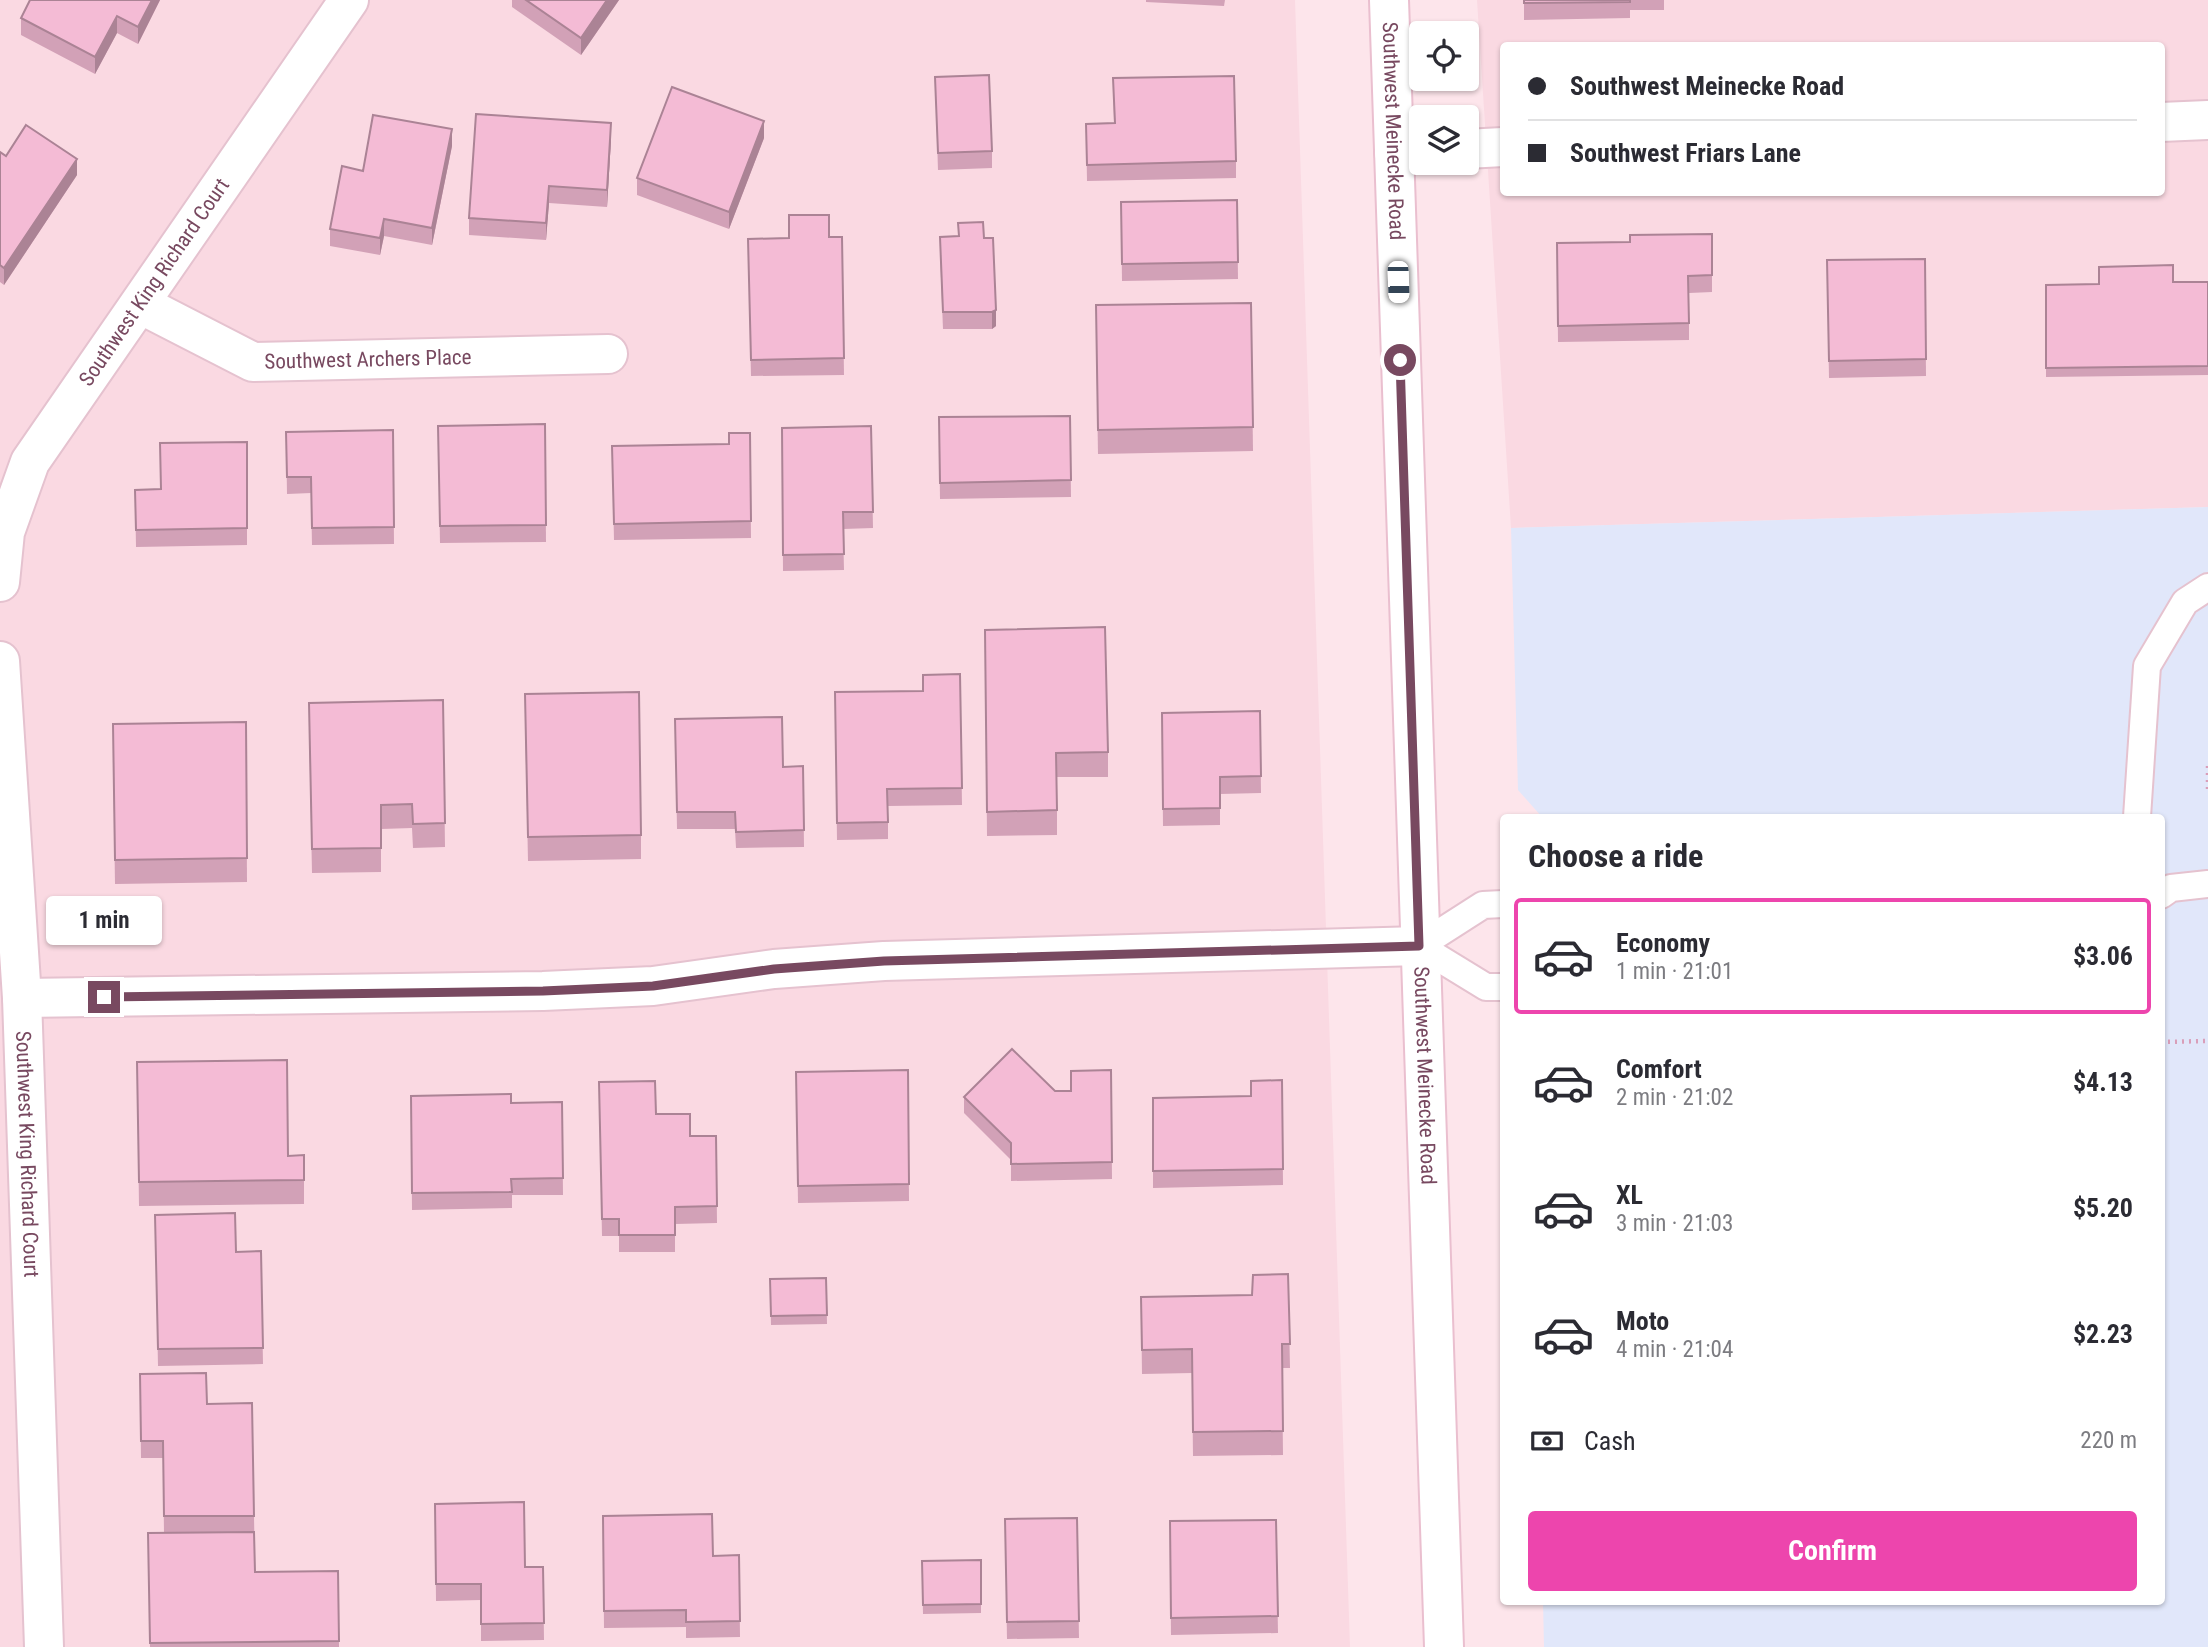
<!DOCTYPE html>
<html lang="en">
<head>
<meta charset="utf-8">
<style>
	:root { --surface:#fff; --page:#f2f2f3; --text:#2b2b33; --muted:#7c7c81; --line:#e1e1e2; --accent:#ed45ad }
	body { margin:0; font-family:"Roboto Condensed",sans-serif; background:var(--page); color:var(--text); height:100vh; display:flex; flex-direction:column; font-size:26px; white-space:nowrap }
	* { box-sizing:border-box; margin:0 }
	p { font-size:23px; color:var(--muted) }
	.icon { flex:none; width:38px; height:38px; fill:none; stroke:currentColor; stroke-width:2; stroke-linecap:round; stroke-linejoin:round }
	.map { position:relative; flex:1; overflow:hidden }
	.sheet { position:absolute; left:1500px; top:814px; width:665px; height:791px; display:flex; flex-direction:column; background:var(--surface); border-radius:7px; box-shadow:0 2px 5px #0004 }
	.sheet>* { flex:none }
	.banner { position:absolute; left:1500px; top:42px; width:665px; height:154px; border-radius:7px; box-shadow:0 2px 5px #0004; display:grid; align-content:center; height:154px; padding:0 28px; background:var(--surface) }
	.controls { position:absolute; left:1409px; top:21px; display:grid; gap:14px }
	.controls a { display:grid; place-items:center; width:70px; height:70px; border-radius:7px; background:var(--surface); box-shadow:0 2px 5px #0004; font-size:35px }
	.end { position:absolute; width:32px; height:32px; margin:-16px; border:9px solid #784960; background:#fff; box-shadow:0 0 0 4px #fff }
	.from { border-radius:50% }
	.bubble { position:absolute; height:49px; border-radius:7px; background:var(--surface); box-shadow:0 2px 5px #0004; font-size:23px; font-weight:700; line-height:49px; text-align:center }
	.car { position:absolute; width:21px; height:42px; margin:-21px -10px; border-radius:9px; box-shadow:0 0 5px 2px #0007; background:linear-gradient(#fff 24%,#345 0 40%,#fff 0 76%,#345 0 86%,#fff 0) }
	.banner b { display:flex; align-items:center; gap:24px; height:66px; font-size:26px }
	.banner b+b { border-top:2px solid var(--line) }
	.banner i { width:18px; height:18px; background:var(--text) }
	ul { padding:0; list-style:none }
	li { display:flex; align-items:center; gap:21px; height:116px; margin:0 14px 10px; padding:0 14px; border:4px solid transparent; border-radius:7px }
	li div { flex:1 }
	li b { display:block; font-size:26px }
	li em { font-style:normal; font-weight:700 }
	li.active { border-color:var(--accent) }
	li>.icon { width:63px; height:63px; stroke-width:1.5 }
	h2 { padding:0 28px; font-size:32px; line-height:84px }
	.pay { display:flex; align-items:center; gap:18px; height:77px; padding:0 28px; font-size:26px }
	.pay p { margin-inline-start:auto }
	.button { display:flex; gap:14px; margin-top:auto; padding:14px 28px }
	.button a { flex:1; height:80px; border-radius:7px; background:var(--accent); color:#fff; font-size:28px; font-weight:700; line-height:80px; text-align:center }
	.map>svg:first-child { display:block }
	.residential { fill:#fad9e2; fill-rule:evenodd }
	.education { fill:#e1e7fa }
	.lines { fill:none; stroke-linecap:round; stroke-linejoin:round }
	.service-casing { stroke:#e5c2cf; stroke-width:30 }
	.minor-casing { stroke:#e5c2cf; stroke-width:42 }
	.secondary-casing { stroke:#eabfcf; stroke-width:42 }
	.path { stroke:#d99eb9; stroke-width:4.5; stroke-dasharray:2 5; stroke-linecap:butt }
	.service { stroke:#fff; stroke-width:26 }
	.minor { stroke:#fff; stroke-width:38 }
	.secondary { stroke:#fff; stroke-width:38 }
	.wall { fill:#d2a1b7 }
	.shaded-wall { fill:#ab8395 }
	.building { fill:#f4bbd5; stroke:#ab8395; stroke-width:2 }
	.route { stroke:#784960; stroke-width:9 }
	.labels { text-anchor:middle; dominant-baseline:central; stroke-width:7; stroke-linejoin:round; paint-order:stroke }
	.street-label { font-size:21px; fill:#784960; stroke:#ffecf1 }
</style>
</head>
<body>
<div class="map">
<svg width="2208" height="1647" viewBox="0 0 2208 1647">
	<rect width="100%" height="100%" fill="#fde5eb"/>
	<g class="residential">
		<path d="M 0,0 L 1295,0 L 1350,1647 L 0,1647 Z"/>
		<path d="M 1477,0 L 2208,0 L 2208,507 L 1511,528 ZM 1503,46 L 2161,46 L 2161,192 L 1503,192 Z"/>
	</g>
	<path class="education" d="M 2208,507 L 2208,1647 L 1544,1647 L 1543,1601 L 2161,1601 L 2161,817 L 1542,817 L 1518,790 L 1511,528 Z"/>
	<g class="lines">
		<defs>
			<g id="service">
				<path d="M 2137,817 L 2147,666 L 2185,602 L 2208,587"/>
				<path d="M 2161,895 L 2171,888 L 2208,884"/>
				<path d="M 1503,904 L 1483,905 L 1419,946 L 1486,987 L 1503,987"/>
			</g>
			<g id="minor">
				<path d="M 2161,122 L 2208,120"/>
				<path d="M 1466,149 L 1503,147"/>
				<path d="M 1394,152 L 1421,150"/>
				<path id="s1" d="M 140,304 L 253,362 L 608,354"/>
				<path id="s2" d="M 0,582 L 5,532 L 30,462 L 349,0"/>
				<path id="s3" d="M 0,661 L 22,998 L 44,1647"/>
				<path d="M 22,998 L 543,991 L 653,986 L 774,969 L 884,961 L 1419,946"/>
			</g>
			<g id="secondary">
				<path id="s4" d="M 1389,0 L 1444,1647"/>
			</g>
		</defs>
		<use href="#service" class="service-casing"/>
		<use href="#minor" class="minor-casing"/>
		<use href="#secondary" class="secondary-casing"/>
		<g class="path">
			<path d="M 2208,766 L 2208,793"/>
			<path d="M 2161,1042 L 2208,1041"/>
		</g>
		<use href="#service" class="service"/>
		<use href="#minor" class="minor"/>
		<use href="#secondary" class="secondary"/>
	</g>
	<g class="wall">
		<path d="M 30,0 L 160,0 L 138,44 L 117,33 L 95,74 L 21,35 L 21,18 Z"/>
		<path d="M 512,0 L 619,0 L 581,55 L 512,7 Z"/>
		<path d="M 1146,0 L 1225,0 L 1224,6 L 1146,2 Z"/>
		<path d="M 1524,0 L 1664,0 L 1664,10 L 1630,10 L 1630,18 L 1524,20 Z"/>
		<path d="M 935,77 L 992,151 L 992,168 L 938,170 Z"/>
		<path d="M 1113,78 L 1236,161 L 1236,178 L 1087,181 L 1086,124 L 1114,123 Z"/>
		<path d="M 764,138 L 729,229 L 637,195 L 637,178 Z"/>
		<path d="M 611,139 L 607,207 L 549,203 L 546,240 L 469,235 L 469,218 Z"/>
		<path d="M 452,146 L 432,245 L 384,236 L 380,255 L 330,246 L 330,229 L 363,171 Z"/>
		<path d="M 0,152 L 6,156 L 77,175 L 4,285 L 0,282 Z"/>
		<path d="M 1237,200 L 1238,279 L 1122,281 L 1121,202 Z"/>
		<path d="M 1712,234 L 1712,292 L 1689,293 L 1689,340 L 1558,342 L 1557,243 L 1630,242 Z"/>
		<path d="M 842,237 L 844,375 L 751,376 L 748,239 Z"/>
		<path d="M 984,238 L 996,326 L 992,329 L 943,329 L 940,253 Z"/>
		<path d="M 1925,259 L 1926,376 L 1829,378 L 1827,260 Z"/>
		<path d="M 2208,282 L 2208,375 L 2046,377 L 2046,285 Z"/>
		<path d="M 1251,303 L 1253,451 L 1098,454 L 1096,329 Z"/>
		<path d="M 1070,416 L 1071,497 L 940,499 L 939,417 Z"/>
		<path d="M 545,424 L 546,542 L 440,543 L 438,426 Z"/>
		<path d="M 871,426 L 873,528 L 843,529 L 844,570 L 783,571 L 782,428 Z"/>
		<path d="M 393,430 L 394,544 L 312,545 L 311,493 L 287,494 L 286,432 Z"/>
		<path d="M 750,433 L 751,538 L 614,540 L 612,446 L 729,444 Z"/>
		<path d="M 247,442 L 247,545 L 136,547 L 135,490 L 161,489 Z"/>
		<path d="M 985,630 L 1108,752 L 1108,777 L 1057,777 L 1057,835 L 987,836 Z"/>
		<path d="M 960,674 L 962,805 L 888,806 L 888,839 L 837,840 L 835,692 L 923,691 Z"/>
		<path d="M 443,700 L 445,847 L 413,848 L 412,828 L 381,829 L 381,872 L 312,873 L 309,727 Z"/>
		<path d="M 1260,711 L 1261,793 L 1220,794 L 1220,825 L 1163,826 L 1162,713 Z"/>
		<path d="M 525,718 L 641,835 L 641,859 L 528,861 Z"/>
		<path d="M 675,719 L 783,767 L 803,766 L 804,847 L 736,848 L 735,829 L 677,829 Z"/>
		<path d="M 246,722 L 247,882 L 115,884 L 113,748 Z"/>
		<path d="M 137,1062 L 288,1156 L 304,1155 L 304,1204 L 139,1206 Z"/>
		<path d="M 908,1070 L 909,1201 L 798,1203 L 796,1072 Z"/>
		<path d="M 1111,1070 L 1112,1179 L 1011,1181 L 1011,1160 L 964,1113 L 964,1097 L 1071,1091 Z"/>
		<path d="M 1282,1080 L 1283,1185 L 1153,1188 L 1153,1098 L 1251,1096 Z"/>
		<path d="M 599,1082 L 656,1114 L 690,1136 L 716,1136 L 717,1223 L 675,1224 L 675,1252 L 619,1252 L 619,1236 L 602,1236 Z"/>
		<path d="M 411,1096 L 511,1103 L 562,1102 L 563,1195 L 512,1195 L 512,1208 L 412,1210 Z"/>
		<path d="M 155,1215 L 236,1252 L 261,1251 L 263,1364 L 158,1366 Z"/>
		<path d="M 1288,1274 L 1290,1368 L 1282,1368 L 1283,1455 L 1193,1456 L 1192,1373 L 1142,1374 L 1141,1297 L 1252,1295 Z"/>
		<path d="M 826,1278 L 827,1324 L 771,1325 L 770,1279 Z"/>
		<path d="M 140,1374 L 207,1404 L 252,1403 L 255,1572 L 338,1571 L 339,1647 L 150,1647 L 148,1533 L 164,1533 L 163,1458 L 141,1458 Z"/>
		<path d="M 435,1504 L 525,1567 L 543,1567 L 544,1640 L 481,1641 L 481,1600 L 436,1601 Z"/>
		<path d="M 603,1516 L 713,1556 L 739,1555 L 740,1637 L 686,1638 L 686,1627 L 604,1628 Z"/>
		<path d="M 1077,1518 L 1079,1638 L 1007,1639 L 1005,1519 Z"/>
		<path d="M 1276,1520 L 1278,1633 L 1171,1635 L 1170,1521 Z"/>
		<path d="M 981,1560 L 981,1613 L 923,1614 L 922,1561 Z"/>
	</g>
	<g class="shaded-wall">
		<path d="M 152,0 L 160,0 L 138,44 L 138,27 Z"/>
		<path d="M 607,0 L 619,0 L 581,55 L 581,38 Z"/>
		<path d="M 117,16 L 117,33 L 95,74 L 95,57 Z"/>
		<path d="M 764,121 L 764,138 L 729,229 L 729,212 Z"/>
		<path d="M 611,123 L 611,139 L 607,207 L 607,190 Z"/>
		<path d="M 452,129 L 452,146 L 432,245 L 432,228 Z"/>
		<path d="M 77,159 L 77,175 L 4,285 L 4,268 Z"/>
		<path d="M 549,186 L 549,203 L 546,240 L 546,223 Z"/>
		<path d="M 384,219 L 384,236 L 380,255 L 380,238 Z"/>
		<path d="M 996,310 L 996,326 L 992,329 L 992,312 Z"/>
	</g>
	<g class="building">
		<path d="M 30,0 L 152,0 L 138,27 L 117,16 L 95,57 L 21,18 Z"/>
		<path d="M 526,0 L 607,0 L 581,38 Z"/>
		<path d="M 1524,0 L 1630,0 L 1630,2 L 1524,3 Z"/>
		<path d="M 989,75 L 992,151 L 938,153 L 935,77 Z"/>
		<path d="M 1234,76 L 1236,161 L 1087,165 L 1086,124 L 1115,123 L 1113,78 Z"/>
		<path d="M 672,87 L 764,121 L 729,212 L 637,178 Z"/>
		<path d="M 476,114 L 611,123 L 607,190 L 549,186 L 546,223 L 469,218 Z"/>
		<path d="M 373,115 L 452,129 L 432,228 L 384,219 L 380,238 L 330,229 L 342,166 L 363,171 Z"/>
		<path d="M 26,125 L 77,159 L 4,268 L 0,265 L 0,152 L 6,156 Z"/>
		<path d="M 1237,200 L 1238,262 L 1122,264 L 1121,202 Z"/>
		<path d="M 789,215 L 829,215 L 829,237 L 842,237 L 844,358 L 751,360 L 748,239 L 789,238 Z"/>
		<path d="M 983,222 L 984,238 L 993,238 L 996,310 L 992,312 L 943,312 L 940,237 L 959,236 L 958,223 Z"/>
		<path d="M 1712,234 L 1712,275 L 1688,276 L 1689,323 L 1558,326 L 1557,243 L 1630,242 L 1630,235 Z"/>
		<path d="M 1925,259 L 1926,359 L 1829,361 L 1827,260 Z"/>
		<path d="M 2173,265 L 2173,282 L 2208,282 L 2208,366 L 2046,368 L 2046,285 L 2099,284 L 2099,267 Z"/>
		<path d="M 1251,303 L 1253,427 L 1098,430 L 1096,305 Z"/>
		<path d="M 1070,416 L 1071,480 L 940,483 L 939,417 Z"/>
		<path d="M 545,424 L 546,525 L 440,526 L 438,426 Z"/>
		<path d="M 871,426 L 873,512 L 843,512 L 844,554 L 783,555 L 782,428 Z"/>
		<path d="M 393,430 L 394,527 L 312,528 L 311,477 L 287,477 L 286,432 Z"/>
		<path d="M 729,433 L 750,433 L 751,521 L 614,524 L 612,446 L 729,444 Z"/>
		<path d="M 247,442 L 247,528 L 136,530 L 135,490 L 161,489 L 160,443 Z"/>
		<path d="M 1105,627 L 1108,752 L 1056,753 L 1057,810 L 987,812 L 985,630 Z"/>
		<path d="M 960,674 L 962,788 L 887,789 L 888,822 L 837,823 L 835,692 L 923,691 L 923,675 Z"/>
		<path d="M 639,692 L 641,835 L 528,837 L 525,694 Z"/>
		<path d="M 443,700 L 445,823 L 413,824 L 412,804 L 381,805 L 381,848 L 312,849 L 309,703 Z"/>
		<path d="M 1260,711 L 1261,776 L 1220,777 L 1220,808 L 1163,809 L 1162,713 Z"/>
		<path d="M 782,717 L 783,767 L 803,766 L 804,830 L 736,832 L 735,812 L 677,812 L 675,719 Z"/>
		<path d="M 246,722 L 247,858 L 115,860 L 113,724 Z"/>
		<path d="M 1012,1049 L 1055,1091 L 1071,1091 L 1071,1071 L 1111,1070 L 1112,1162 L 1011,1164 L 1011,1143 L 964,1097 Z"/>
		<path d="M 287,1060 L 288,1156 L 304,1155 L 304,1180 L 139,1182 L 137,1062 Z"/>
		<path d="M 908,1070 L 909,1184 L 798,1186 L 796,1072 Z"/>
		<path d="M 1282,1080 L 1283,1169 L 1153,1171 L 1153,1098 L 1251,1096 L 1251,1081 Z"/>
		<path d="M 655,1081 L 656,1114 L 690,1114 L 690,1136 L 716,1136 L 717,1206 L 675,1207 L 675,1235 L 619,1235 L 619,1219 L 602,1219 L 599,1082 Z"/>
		<path d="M 511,1094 L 511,1103 L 562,1102 L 563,1178 L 511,1179 L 512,1192 L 412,1193 L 411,1096 Z"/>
		<path d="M 235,1213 L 236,1252 L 261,1251 L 263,1348 L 158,1349 L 155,1215 Z"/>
		<path d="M 1288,1274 L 1290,1344 L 1282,1344 L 1283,1431 L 1193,1432 L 1192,1349 L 1142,1350 L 1141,1297 L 1252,1295 L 1253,1275 Z"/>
		<path d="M 826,1278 L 827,1315 L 771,1316 L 770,1279 Z"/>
		<path d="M 206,1373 L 207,1404 L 252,1403 L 254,1516 L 164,1516 L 163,1441 L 141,1441 L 140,1374 Z"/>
		<path d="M 524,1502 L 525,1567 L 543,1567 L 544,1623 L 481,1624 L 481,1584 L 436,1584 L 435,1504 Z"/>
		<path d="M 712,1514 L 713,1556 L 739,1555 L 740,1621 L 686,1622 L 686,1610 L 604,1611 L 603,1516 Z"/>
		<path d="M 1077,1518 L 1079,1621 L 1007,1622 L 1005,1519 Z"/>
		<path d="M 1276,1520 L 1278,1616 L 1171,1618 L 1170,1521 Z"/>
		<path d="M 254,1532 L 255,1572 L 338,1571 L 339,1641 L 150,1643 L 148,1533 Z"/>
		<path d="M 981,1560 L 981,1604 L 923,1605 L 922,1561 Z"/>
	</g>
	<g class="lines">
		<path class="route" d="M 104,997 L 543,991 L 653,986 L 774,969 L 884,961 L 1419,946 L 1400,360"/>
	</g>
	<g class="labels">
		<g class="street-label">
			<text stroke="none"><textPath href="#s4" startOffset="131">Southwest Meinecke Road</textPath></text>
			<text stroke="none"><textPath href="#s2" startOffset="343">Southwest King Richard Court</textPath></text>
			<text stroke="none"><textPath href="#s1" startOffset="242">Southwest Archers Place</textPath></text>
			<text stroke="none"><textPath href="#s4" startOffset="1076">Southwest Meinecke Road</textPath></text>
			<text stroke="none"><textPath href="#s3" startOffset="494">Southwest King Richard Court</textPath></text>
		</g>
	</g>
</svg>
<div class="controls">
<a><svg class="icon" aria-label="locate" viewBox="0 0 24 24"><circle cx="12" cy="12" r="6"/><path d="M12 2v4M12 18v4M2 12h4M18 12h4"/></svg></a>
<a><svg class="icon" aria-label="layers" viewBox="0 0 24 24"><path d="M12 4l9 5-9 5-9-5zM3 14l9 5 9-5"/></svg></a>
</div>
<i class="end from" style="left:1400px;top:360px"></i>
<i class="end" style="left:104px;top:997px"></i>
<div class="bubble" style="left:46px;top:896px;width:116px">1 min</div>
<i class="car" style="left:1398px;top:282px;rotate:178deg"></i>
<div class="banner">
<b><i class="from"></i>Southwest Meinecke Road</b>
<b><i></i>Southwest Friars Lane</b>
</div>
<section class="sheet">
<h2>Choose a ride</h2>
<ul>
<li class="active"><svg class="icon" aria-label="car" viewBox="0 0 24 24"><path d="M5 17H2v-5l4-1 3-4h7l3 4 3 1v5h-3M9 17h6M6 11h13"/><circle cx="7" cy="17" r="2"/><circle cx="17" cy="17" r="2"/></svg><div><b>Economy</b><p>1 min · 21:01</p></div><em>$3.06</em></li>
<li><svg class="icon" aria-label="car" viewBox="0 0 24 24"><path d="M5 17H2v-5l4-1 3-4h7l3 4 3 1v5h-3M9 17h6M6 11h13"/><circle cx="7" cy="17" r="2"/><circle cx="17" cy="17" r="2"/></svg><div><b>Comfort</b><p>2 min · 21:02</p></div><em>$4.13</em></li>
<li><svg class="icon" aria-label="car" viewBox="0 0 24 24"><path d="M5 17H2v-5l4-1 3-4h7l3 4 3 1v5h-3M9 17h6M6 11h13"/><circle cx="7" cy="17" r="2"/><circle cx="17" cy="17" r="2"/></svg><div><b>XL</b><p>3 min · 21:03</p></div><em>$5.20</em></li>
<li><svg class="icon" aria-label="car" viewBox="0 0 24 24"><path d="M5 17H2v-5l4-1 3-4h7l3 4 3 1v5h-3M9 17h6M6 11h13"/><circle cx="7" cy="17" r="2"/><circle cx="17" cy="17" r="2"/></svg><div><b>Moto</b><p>4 min · 21:04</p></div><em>$2.23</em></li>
</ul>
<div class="pay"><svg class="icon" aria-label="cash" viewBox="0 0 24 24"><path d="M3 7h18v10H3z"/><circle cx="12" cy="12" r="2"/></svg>Cash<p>220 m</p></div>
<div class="button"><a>Confirm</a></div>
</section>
</div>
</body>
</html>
